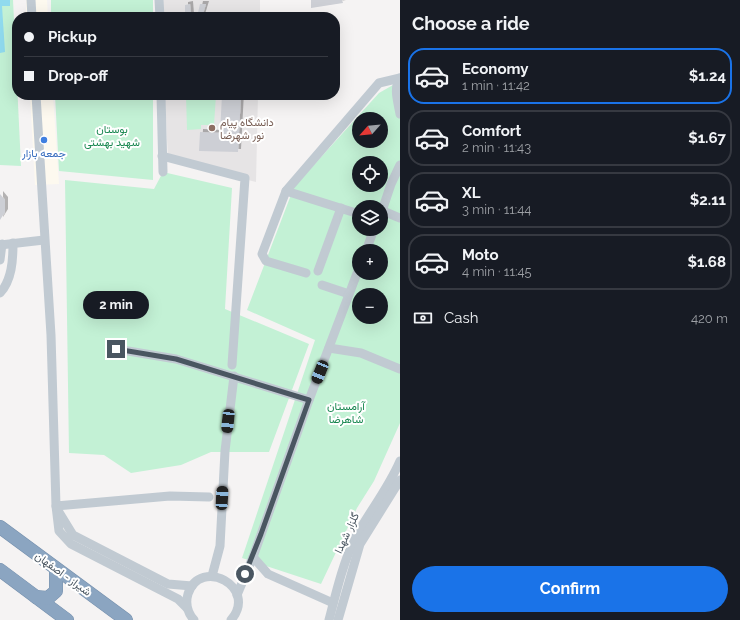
<!DOCTYPE html>
<html lang="en">
<head>
<meta charset="utf-8">
<style>
	:root { --surface:#171b24; --page:#20242c; --text:#f1f3f6; --muted:#9ea1a6; --line:#363941; --accent:#1a73e8 }
	body { margin:0; font-family:Raleway,Vazirmatn,sans-serif; background:var(--page); color:var(--text); height:100vh; display:flex; flex-direction:column; font-size:15px; white-space:nowrap }
	* { box-sizing:border-box; margin:0 }
	p { font-size:13px; color:var(--muted) }
	.icon { flex:none; width:22px; height:22px; fill:none; stroke:currentColor; stroke-width:2; stroke-linecap:round; stroke-linejoin:round }
	.map { position:relative; flex:1; overflow:hidden }
	.panel { display:flex; flex-direction:column; background:var(--surface); width:340px }
	.panel>* { flex:none }
	.guide { position:absolute; left:12px; top:12px; width:328px; height:88px; border-radius:16px; box-shadow:0 4px 16px #0002; display:grid; align-content:center; height:88px; padding:0 12px; background:var(--surface) }
	.needle { width:26px; rotate:243deg }
	.tools { position:absolute; left:352px; top:112px; display:grid; gap:8px }
	.tools a { display:grid; place-items:center; width:36px; height:36px; border-radius:50%; background:var(--surface); box-shadow:0 4px 16px #0002; font-size:20px }
	.end { position:absolute; width:18px; height:18px; margin:-9px; border:5px solid #4a5661; background:#fff; box-shadow:0 0 0 2px #fff }
	.from { border-radius:50% }
	.bubble { position:absolute; height:28px; border-radius:14px; background:var(--surface); box-shadow:0 4px 16px #0002; font-size:13px; font-weight:700; line-height:28px; text-align:center }
	.car { position:absolute; width:12px; height:24px; margin:-12px -6px; border-radius:5px; box-shadow:0 0 3px 1px #0007; background:linear-gradient(#222 24%,#8ab4d8 0 40%,#222 0 76%,#8ab4d8 0 86%,#222 0) }
	.guide b { display:flex; align-items:center; gap:14px; height:38px; font-size:15px }
	.guide b+b { border-top:1px solid var(--line) }
	.guide i { width:10px; height:10px; background:var(--text) }
	ul { padding:0; list-style:none }
	li { display:flex; align-items:center; gap:12px; height:56px; margin:0 8px 6px; padding:0 4px; border:2px solid var(--line); border-radius:16px }
	li div { flex:1 }
	li b { display:block; font-size:15px }
	li em { font-style:normal; font-weight:700 }
	li.current { border-color:var(--accent) }
	li>.icon { width:36px; height:36px; stroke-width:1.5 }
	h2 { padding:0 12px; font-size:18px; line-height:48px }
	.pay { display:flex; align-items:center; gap:10px; height:44px; padding:0 12px; font-size:15px }
	.pay p { margin-inline-start:auto }
	.button { display:flex; gap:8px; margin-top:auto; padding:8px 12px }
	.button a { flex:1; height:46px; border-radius:24px; background:var(--accent); color:#fff; font-size:16px; font-weight:700; line-height:46px; text-align:center }
	main { display:flex; flex:1; min-height:0 }
	.map>svg:first-child { display:block }
	.commercial { fill:#fdf9ef }
	.education { fill:#e6e4e5 }
	.green { fill:#c3f1d5; fill-rule:evenodd }
	.water { fill:#90daee }
	.building { fill:#cdcfd5; filter:url(#shadow) }
	.lines { fill:none; stroke-linecap:round; stroke-linejoin:round }
	.highway-casing { stroke:#7690ad; stroke-width:14 }
	.minor { stroke:#c1cad2; stroke-width:9 }
	.highway { stroke:#8ba5c1; stroke-width:13 }
	.route { stroke:#4a5661; stroke-width:5 }
	.education-dot { fill:#8d6e63; stroke:#fff; stroke-width:1.5 }
	.shop-dot { fill:#3f7fe0; stroke:#fff; stroke-width:1.5 }
	.labels { text-anchor:middle; dominant-baseline:central; stroke-width:4; stroke-linejoin:round; paint-order:stroke }
	.education-label { font-size:11px; fill:#785e54; stroke:#fff; text-anchor:start }
	.park-label { font-size:11px; fill:#17864f; stroke:#fff }
	.shop-label { font-size:11px; fill:#366cbe; stroke:#fff }
	.street-label { font-size:11px; fill:#4a5661; stroke:#fff }
</style>
</head>
<body>
<main>
<div class="map">
<svg width="400" height="620" viewBox="0 0 400 620">
	<defs>
		<filter id="shadow"><feDropShadow dx="3" dy="-3" stdDeviation="0" flood-color="#0004"/></filter>
	</defs>
	<rect width="100%" height="100%" fill="#f5f3f3"/>
	<g class="commercial">
		<path d="M 26,0 L 47,0 L 48,17 L 26,17 Z"/>
		<path d="M 30,95 L 53,95 L 59,184 L 35,185 Z"/>
	</g>
	<g class="education">
		<rect x="162" y="0" width="98" height="17"/>
		<path d="M 165,95 L 258,95 L 256,182 L 168,160 Z"/>
	</g>
	<g class="green">
		<path d="M 0,0 L 13,0 L 21,166 L 0,165 Z"/>
		<rect x="51" y="0" width="102" height="17"/>
		<path d="M 400,81 L 400,423 L 374,481 L 357,508 L 321,584 L 242,558 L 315,340 L 247,310 L 294,187 L 379,93 ZM 359,119 L 381,119 L 381,141 L 359,141 ZM 359,163 L 381,163 L 381,185 L 359,185 ZM 359,207 L 381,207 L 381,229 L 359,229 ZM 359,251 L 381,251 L 381,273 L 359,273 ZM 359,295 L 381,295 L 381,317 L 359,317 Z"/>
		<path d="M 55,95 L 153,95 L 153,180 L 59,171 Z"/>
		<path d="M 186,95 L 216,95 L 214,125 L 201,125 L 201,129 L 187,130 Z"/>
		<path d="M 163,172 L 232,188 L 225,309 L 309,344 L 269,452 L 211,452 L 181,465 L 131,473 L 104,455 L 69,453 L 65,180 L 154,189 Z"/>
	</g>
	<path class="water" d="M 0,0 L 10,0 L 10,6 L 2,6 L 5,52 L 0,53 Z"/>
	<g class="building">
		<path d="M 311,0 L 342,0 L 343,3 L 311,8 Z"/>
		<path d="M 190,4 L 191,17 L 185,17 L 185,5 Z"/>
		<path d="M 200,4 L 206,4 L 202,17 L 197,17 Z"/>
		<path d="M 222,95 L 241,95 L 238,152 L 199,151 L 200,132 L 220,133 Z"/>
		<path d="M 0,194 L 5,200 L 5,212 L 0,220 Z"/>
	</g>
	<g class="lines">
		<defs>
			<g id="highway">
				<path d="M 0,527 L 126,620"/>
				<path d="M 0,570 L 67,620"/>
				<path d="M 36,597 L 48,598 L 56,591 L 56,570"/>
			</g>
		</defs>
		<use href="#highway" class="highway-casing"/>
		<g class="minor">
			<path d="M 31,0 L 32,17"/>
			<path d="M 159,0 L 160,17"/>
			<path d="M 400,78 C 393,88 398,102 400,114"/>
			<path d="M 36,95 L 51,335 L 56,506 L 170,496 L 209,497"/>
			<path d="M 161,95 L 163,172"/>
			<path d="M 162,156 L 245,178 L 232,365"/>
			<path d="M 286,191 L 262,254 L 266,261 L 306,273"/>
			<path d="M 383,211 L 400,218"/>
			<path d="M 359,214 L 286,191 L 379,83 L 400,78"/>
			<path d="M 381,214 L 391,184 L 400,165"/>
			<path d="M 0,245 L 44,240"/>
			<path d="M 366,251 L 374,229"/>
			<path d="M 0,260 L 2,244"/>
			<path d="M 318,271 L 341,208"/>
			<path d="M 322,285 L 349,294"/>
			<path d="M 0,293 C 12,280 13,260 13,243"/>
			<path d="M 329,348 L 361,353 L 400,369"/>
			<path d="M 116,349 L 176,359 L 309,400"/>
			<path d="M 56,506 L 59,531 L 71,544 L 178,599 L 187,608"/>
			<path d="M 57,509 L 73,535 L 168,584 L 192,586"/>
			<path d="M 212,576 L 220,546 L 225,451 L 234,376"/>
			<path d="M 237,595 L 253,557"/>
			<path d="M 333,603 L 268,574 L 253,557 L 309,400 L 359,268"/>
			<path d="M 194,620 C 188,613 185,604 188,594 C 200,556 259,587 231,620"/>
			<path d="M 329,620 C 336,593 343,563 355,538 C 369,512 388,489 400,461"/>
			<path d="M 338,620 L 360,544 L 400,480"/>
		</g>
		<use href="#highway" class="highway"/>
	</g>
	<g class="lines">
		<path class="route" d="M 116,349 L 176,359 L 309,400 L 261,534 L 245,574"/>
	</g>
	<circle class="education-dot" cx="212" cy="128" r="4"/>
	<circle class="shop-dot" cx="44" cy="140" r="4"/>
	<g class="labels">
		<g class="education-label">
			<text x="220" y="122">دانشگاه پیام<tspan x="220" dy="13">نور شهرضا</tspan></text>
		</g>
		<g class="park-label">
			<text x="112" y="129">بوستان<tspan x="112" dy="13">شهید بهشتی</tspan></text>
			<text x="346" y="406">آرامستان<tspan x="346" dy="13">شاهرضا</tspan></text>
		</g>
		<g class="shop-label">
			<text x="44" y="153">جمعه بازار</text>
		</g>
		<g class="street-label">
			<text transform="translate(347 533) rotate(-65)">گلزار شهدا</text>
			<text transform="translate(63 574) rotate(36)">شیراز - اصفهان</text>
		</g>
	</g>
</svg>
<div class="tools">
<a><svg class="needle" viewBox="-14 -14 28 28"><path d="M0-13l5 13h-10z" fill="#e53935"/><path d="M0 13l5-13h-10z" fill="#9ea1a6"/></svg></a>
<a><svg class="icon" aria-label="locate" viewBox="0 0 24 24"><circle cx="12" cy="12" r="6"/><path d="M12 2v4M12 18v4M2 12h4M18 12h4"/></svg></a>
<a><svg class="icon" aria-label="layers" viewBox="0 0 24 24"><path d="M12 4l9 5-9 5-9-5zM3 14l9 5 9-5"/></svg></a>
<a>+</a>
<a>−</a>
</div>
<i class="end from" style="left:245px;top:574px"></i>
<i class="end" style="left:116px;top:349px"></i>
<div class="bubble" style="left:83px;top:291px;width:66px">2 min</div>
<i class="car" style="left:320px;top:372px;rotate:202deg"></i>
<i class="car" style="left:228px;top:421px;rotate:186deg"></i>
<i class="car" style="left:222px;top:498px;rotate:3deg"></i>
<div class="guide">
<b><i class="from"></i>Pickup</b>
<b><i></i>Drop-off</b>
</div>
</div>
<section class="panel">
<h2>Choose a ride</h2>
<ul>
<li class="current"><svg class="icon" aria-label="car" viewBox="0 0 24 24"><path d="M5 17H2v-5l4-1 3-4h7l3 4 3 1v5h-3M9 17h6M6 11h13"/><circle cx="7" cy="17" r="2"/><circle cx="17" cy="17" r="2"/></svg><div><b>Economy</b><p>1 min · 11:42</p></div><em>$1.24</em></li>
<li><svg class="icon" aria-label="car" viewBox="0 0 24 24"><path d="M5 17H2v-5l4-1 3-4h7l3 4 3 1v5h-3M9 17h6M6 11h13"/><circle cx="7" cy="17" r="2"/><circle cx="17" cy="17" r="2"/></svg><div><b>Comfort</b><p>2 min · 11:43</p></div><em>$1.67</em></li>
<li><svg class="icon" aria-label="car" viewBox="0 0 24 24"><path d="M5 17H2v-5l4-1 3-4h7l3 4 3 1v5h-3M9 17h6M6 11h13"/><circle cx="7" cy="17" r="2"/><circle cx="17" cy="17" r="2"/></svg><div><b>XL</b><p>3 min · 11:44</p></div><em>$2.11</em></li>
<li><svg class="icon" aria-label="car" viewBox="0 0 24 24"><path d="M5 17H2v-5l4-1 3-4h7l3 4 3 1v5h-3M9 17h6M6 11h13"/><circle cx="7" cy="17" r="2"/><circle cx="17" cy="17" r="2"/></svg><div><b>Moto</b><p>4 min · 11:45</p></div><em>$1.68</em></li>
</ul>
<div class="pay"><svg class="icon" aria-label="cash" viewBox="0 0 24 24"><path d="M3 7h18v10H3z"/><circle cx="12" cy="12" r="2"/></svg>Cash<p>420 m</p></div>
<div class="button"><a>Confirm</a></div>
</section>
</main>
</body>
</html>
